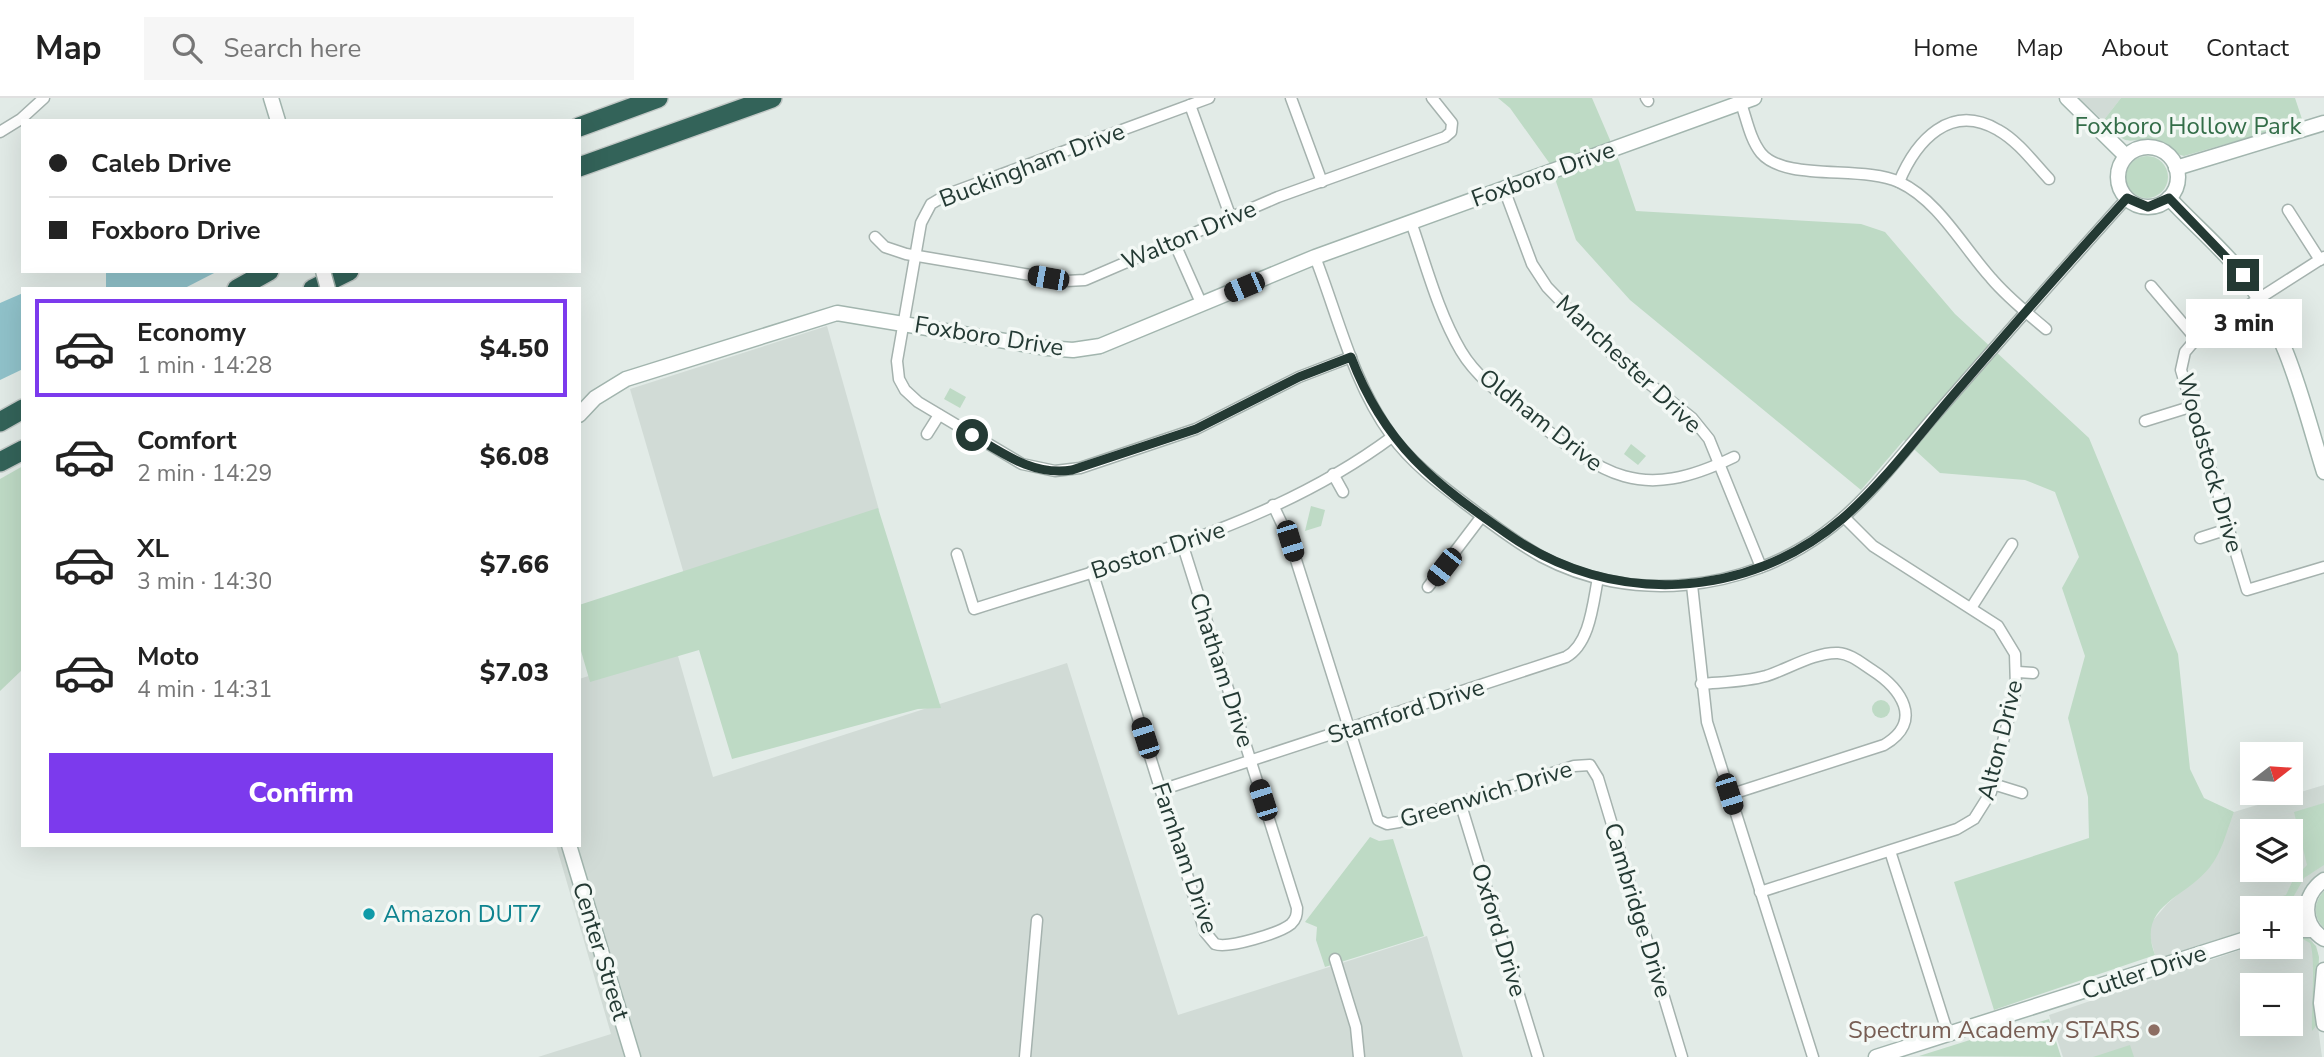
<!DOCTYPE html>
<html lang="en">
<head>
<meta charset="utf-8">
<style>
	:root { --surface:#fff; --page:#f6f6f6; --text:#222; --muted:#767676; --line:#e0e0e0; --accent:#7c3aed }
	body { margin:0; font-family:"Nunito Sans",sans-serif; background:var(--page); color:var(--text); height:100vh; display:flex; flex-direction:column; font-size:26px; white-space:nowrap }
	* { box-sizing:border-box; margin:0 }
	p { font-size:23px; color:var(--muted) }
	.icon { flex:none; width:38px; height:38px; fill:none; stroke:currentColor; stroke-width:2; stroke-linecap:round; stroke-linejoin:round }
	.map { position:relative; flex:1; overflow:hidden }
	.details { position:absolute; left:21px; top:189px; width:560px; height:560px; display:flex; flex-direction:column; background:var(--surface); border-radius:0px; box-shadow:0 7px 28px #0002 }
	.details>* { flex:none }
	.hud { position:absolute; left:21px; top:21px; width:560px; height:154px; border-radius:0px; box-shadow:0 7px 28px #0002; display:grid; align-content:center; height:154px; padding:0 28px; background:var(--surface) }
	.needle { width:46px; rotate:73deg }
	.tools { position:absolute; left:2240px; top:644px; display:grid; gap:14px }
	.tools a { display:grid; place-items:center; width:63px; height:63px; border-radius:0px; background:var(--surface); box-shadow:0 7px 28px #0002; font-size:35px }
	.end { position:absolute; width:32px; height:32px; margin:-16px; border:9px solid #243a34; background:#fff; box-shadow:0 0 0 4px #fff }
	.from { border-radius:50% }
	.bubble { position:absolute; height:49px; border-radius:0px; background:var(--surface); box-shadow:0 7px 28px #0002; font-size:23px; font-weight:800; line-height:49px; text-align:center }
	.car { position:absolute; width:21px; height:42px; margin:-21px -10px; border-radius:9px; box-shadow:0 0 5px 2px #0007; background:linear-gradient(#222 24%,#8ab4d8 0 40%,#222 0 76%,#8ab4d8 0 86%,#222 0) }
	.hud b { display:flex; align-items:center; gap:24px; height:66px; font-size:26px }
	.hud b+b { border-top:2px solid var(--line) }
	.hud i { width:18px; height:18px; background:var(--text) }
	ul { padding:12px 0 0; list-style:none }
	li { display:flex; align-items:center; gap:21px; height:98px; margin:0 14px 10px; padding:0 14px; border:4px solid transparent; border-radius:0px }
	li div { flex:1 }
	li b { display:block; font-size:26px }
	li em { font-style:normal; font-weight:800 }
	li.active { border-color:var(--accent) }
	li>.icon { width:63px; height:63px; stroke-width:1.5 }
	.cta { display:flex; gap:14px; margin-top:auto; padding:14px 28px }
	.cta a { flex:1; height:80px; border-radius:0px; background:var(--accent); color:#fff; font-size:28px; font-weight:800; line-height:80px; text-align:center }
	header { display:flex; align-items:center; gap:42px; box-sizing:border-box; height:98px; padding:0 35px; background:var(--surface); border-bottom:2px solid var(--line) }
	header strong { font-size:33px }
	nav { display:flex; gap:38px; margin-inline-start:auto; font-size:24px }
	.search { width:490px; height:63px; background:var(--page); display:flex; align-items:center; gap:18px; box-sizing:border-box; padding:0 24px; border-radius:0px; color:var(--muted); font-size:26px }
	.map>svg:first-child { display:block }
	.built { fill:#d1dbd6; fill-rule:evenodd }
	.green { fill:#bedac5 }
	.water { fill:#90c2ca }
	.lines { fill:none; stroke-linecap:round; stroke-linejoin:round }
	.street-casing { stroke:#a5b2ae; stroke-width:13 }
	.secondary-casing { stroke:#a2b5ae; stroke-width:17 }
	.highway-casing { stroke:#c2c8c6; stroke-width:22 }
	.street { stroke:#fff; stroke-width:10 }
	.secondary { stroke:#fff; stroke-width:14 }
	.highway { stroke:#336359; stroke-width:19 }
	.secondary-bridge-casing { stroke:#a2b5ae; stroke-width:17; stroke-linecap:butt }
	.secondary-bridge { stroke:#fff; stroke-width:14 }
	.route { stroke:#243a34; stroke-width:9 }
	.culture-dot { fill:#0f9aa8; stroke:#f3f8f5; stroke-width:2.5 }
	.education-dot { fill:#8d6e63; stroke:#f3f8f5; stroke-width:2.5 }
	.labels { text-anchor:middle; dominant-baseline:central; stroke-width:7; stroke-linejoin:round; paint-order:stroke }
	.park-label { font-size:24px; fill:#336d48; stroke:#f3f8f5 }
	.street-label { font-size:24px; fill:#243a34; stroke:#f3f8f5 }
	.culture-label { font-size:24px; fill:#0d838f; stroke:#f3f8f5; text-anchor:start }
	.education-label { font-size:24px; fill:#785e54; stroke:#f3f8f5; text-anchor:end }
</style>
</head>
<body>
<header>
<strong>Map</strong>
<div class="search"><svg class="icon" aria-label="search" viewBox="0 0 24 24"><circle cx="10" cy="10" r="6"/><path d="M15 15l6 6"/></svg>Search here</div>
<nav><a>Home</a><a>Map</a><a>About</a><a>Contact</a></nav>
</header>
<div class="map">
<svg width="2324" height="959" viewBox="0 0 2324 959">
	<rect width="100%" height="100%" fill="#e2ebe7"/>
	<g class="built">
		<path d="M 2079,0 L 2121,0 L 2103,23 Z"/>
		<path d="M 827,228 L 879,412 L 684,476 L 630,291 Z"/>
		<path d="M 676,551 L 713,679 L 1067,565 L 1178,917 L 1427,838 L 1463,959 L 538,959 L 611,936 L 556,747 L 579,747 L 579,581 Z"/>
		<path d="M 2324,687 L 2324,775 L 2309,785 L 2291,816 L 2291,810 L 2252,810 L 2252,831 L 2156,861 L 2149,835 L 2151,825 L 2167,806 L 2211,767 L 2234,714 ZM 2252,733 L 2291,733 L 2291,772 L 2252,772 Z"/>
		<path d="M 2298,837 L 2311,840 L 2318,856 L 2315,907 L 2322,959 L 2063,959 L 2049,917 L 2243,851 L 2291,849 L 2291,839 ZM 2252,887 L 2291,887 L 2291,926 L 2252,926 Z"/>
	</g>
	<g class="green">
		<path d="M 1498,0 L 1592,0 L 1619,63 L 1636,113 L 1861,126 L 1885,134 L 1955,216 L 2089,340 L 2178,556 L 2190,671 L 2204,700 L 2234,714 C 2227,732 2222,754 2210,769 C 2185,801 2136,807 2155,857 L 1994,912 L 1954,784 L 2089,740 L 2088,699 L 2068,620 L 2085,558 L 2062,490 L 2079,459 L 2055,394 L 2025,382 L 1940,375 L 1904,342 L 1861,392 L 1630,202 L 1576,142 L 1550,66 L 1510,10 Z"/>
		<path d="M 2121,0 L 2295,0 L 2303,24 L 2184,58 C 2174,56 2168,48 2158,45 C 2125,35 2134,56 2103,23 Z"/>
		<circle cx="2147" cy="79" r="21"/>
		<path d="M 950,290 L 966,299 L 960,310 L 944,301 Z"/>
		<path d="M 1631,346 L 1646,358 L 1638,367 L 1624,356 Z"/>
		<path d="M 23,368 L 23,571 L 0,593 L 0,381 Z"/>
		<path d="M 1311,408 L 1325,412 L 1321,428 L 1305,433 Z"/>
		<path d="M 878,410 L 941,610 L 918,611 L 732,661 L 699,552 L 590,584 L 579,546 L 579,507 Z"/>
		<circle cx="1881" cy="611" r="9"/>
		<path d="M 2324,705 L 2324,767 L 2304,780 L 2287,810 L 2271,810 L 2284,805 L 2283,798 L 2286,797 L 2294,780 L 2307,767 L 2294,714 Z"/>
		<path d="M 1370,739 L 1379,743 L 1393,741 L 1424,838 L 1325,869 L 1316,842 L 1317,829 L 1305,824 Z"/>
		<path d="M 2324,793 L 2324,830 C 2313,819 2313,805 2324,793 Z"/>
		<path d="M 2305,837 L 2316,848 L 2319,859 L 2316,928 L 2312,933 C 2311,913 2316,858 2310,845 L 2297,838 Z"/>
		<path d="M 2049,921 L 2061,959 L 1919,958 L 2005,931 L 2017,931 Z"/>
		<path d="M 2130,947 L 2134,959 L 2093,959 Z"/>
	</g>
	<g class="water">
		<path d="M 106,173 L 218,173 L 183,191 L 106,191 Z"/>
		<path d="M 23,195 L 23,271 L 0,282 L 0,205 Z"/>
	</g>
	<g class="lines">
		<defs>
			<g id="street">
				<path d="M 1209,0 L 948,96 L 931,106 L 921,125 L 897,263 L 899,281 L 905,292 L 918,304 L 1022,366 L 1055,373 L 1080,370 L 1196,331 L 1299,279 L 1351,259"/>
				<path d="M 1291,0 L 1322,84"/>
				<path d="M 1646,0 L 1648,3"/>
				<path d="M 1739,0 C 1746,17 1749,40 1761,55 C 1785,84 1863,67 1899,84 C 1938,102 1963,149 1991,180 C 2007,199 2027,215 2046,231"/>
				<path d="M 1190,7 L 1231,120"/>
				<path d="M 0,34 L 21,21 L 44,0"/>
				<path d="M 1899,84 C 1916,43 1950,4 1998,32 C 2018,43 2034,65 2049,81"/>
				<path d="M 1504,91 L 1532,166 L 1547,189 L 1611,255 L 1692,320 L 1709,341 L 1761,469"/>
				<path d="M 2288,112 L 2320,162"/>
				<path d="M 1411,124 C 1426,167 1438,214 1461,253 C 1477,280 1504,299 1529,318 C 1605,378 1639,405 1734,359"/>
				<path d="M 875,139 L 885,149 L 906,156 L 1066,183 L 1085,182 L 1278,99 L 1445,39 L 1451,34 L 1452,25 L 1432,0"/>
				<path d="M 1174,144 L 1202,207"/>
				<path d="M 1315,159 C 1338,218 1353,285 1391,337 C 1413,367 1442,388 1471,410 C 1493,427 1517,445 1542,459 C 1630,506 1744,494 1824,435 C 1868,403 1901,356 1937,315 C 2000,243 2063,171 2127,100"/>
				<path d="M 2324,159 L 2196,241 L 2185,254 L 2181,272 L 2247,492 L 2324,469"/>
				<path d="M 2151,188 L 2196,241"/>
				<path d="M 2145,323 L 2190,309"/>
				<path d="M 927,336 L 939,317"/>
				<path d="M 1333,376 L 1343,394"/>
				<path d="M 1273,407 L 1290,443 L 1378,722 L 1387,726 L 1399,724 L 1574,668 L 1590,667 L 1598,680 L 1682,959"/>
				<path d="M 2200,440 L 2228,431"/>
				<path d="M 957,456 L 974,511 C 1117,465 1270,430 1392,339"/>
				<path d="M 1092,473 L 1205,834 L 1215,846 C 1228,851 1280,835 1291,826 C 1296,821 1297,817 1297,810 L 1182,445"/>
				<path d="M 1692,487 L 1707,624 L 1813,959"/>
				<path d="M 1428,489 L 1482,418"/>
				<path d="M 1971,510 L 2012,446"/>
				<path d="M 2018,574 L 2033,575"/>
				<path d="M 1701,586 C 1722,584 1745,584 1766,578 C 1788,571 1815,554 1838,555 C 1851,556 1861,565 1872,572 C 1900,590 1925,623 1884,647 L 1729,697"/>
				<path d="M 1993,686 L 2022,695"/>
				<path d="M 1161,692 L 1566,559 C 1590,546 1593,505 1598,480"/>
				<path d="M 1460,704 L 1538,959"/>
				<path d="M 1890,753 L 1948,936"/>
				<path d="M 1760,794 L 1957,731 L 1974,721 L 1991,694 L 2016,589 L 2015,556 L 1998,528 L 1873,448 L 1844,419"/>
				<path d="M 1335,861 L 1356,929 L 1359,959"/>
				<path d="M 1025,959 L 1037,822"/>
			</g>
			<g id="secondary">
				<path d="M 271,0 L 278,23"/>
				<path d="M 2067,0 L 2126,58"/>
				<circle cx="2148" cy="79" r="30"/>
				<path d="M 2176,70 L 2324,25"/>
				<path d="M 2169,100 C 2193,126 2221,149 2243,177 C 2288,235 2303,306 2324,374"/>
				<path d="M 579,317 L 595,300 L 626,281 L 837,215 L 1047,250 L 1073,252 L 1100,248 L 1315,159 L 1754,0"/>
				<path d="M 569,747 L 633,959"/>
				<path d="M 2324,782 C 2302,797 2301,826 2324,841"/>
				<path d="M 2291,822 L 2307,807"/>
				<path d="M 2291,832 L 2313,832"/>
				<path d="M 2324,872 L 2321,905 L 2324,926"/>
				<path d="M 1876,959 L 2252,839"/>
			</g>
			<g id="highway">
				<path d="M 579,29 L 658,0"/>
				<path d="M 579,69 L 772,0"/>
				<path d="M 237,191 L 269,173"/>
				<path d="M 313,191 L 349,173"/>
				<path d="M 0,324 L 23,311"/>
				<path d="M 0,364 L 23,352"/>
			</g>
		</defs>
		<use href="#street" class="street-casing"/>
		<use href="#secondary" class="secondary-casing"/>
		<use href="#highway" class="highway-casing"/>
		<use href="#street" class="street"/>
		<use href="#secondary" class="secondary"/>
		<use href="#highway" class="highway"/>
		<defs>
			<path id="secondary-bridge" d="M 323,173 L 328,191"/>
		</defs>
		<use href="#secondary-bridge" class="secondary-bridge-casing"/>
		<use href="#secondary-bridge" class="secondary-bridge"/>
	</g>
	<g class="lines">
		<path class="route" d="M 972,337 C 1004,356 1033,378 1072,372 L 1196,331 L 1299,279 L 1351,259 C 1385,348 1433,384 1509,437 C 1612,509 1747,502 1842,421 C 1887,382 1923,331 1962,287 C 2016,224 2071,162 2127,100 L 2148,109 L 2169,100 L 2243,177"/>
	</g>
	<circle class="culture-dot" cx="369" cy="816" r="7"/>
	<circle class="education-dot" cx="2154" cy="932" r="7"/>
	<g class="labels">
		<g class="park-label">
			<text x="2188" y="28">Foxboro Hollow Park</text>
		</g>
		<g class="street-label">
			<text transform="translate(1032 67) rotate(-21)">Buckingham Drive</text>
			<text transform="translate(1543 76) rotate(-20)">Foxboro Drive</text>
			<text transform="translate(1189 137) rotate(-23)">Walton Drive</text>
			<text transform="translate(989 238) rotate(9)">Foxboro Drive</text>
			<text transform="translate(1629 266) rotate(43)">Manchester Drive</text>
			<text transform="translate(1541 322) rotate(38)">Oldham Drive</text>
			<text transform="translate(2210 365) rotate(74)">Woodstock Drive</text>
			<text transform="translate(1158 452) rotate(-18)">Boston Drive</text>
			<text transform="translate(1222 572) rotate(72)">Chatham Drive</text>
			<text transform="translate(1406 613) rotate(-18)">Stamford Drive</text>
			<text transform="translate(2000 642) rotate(-76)">Alton Drive</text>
			<text transform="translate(1486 696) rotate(-17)">Greenwich Drive</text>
			<text transform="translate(1185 760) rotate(71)">Farnham Drive</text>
			<text transform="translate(1638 812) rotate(73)">Cambridge Drive</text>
			<text transform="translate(1499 832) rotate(73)">Oxford Drive</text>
			<text transform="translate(601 853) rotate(73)">Center Street</text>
			<text transform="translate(2144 874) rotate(-18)">Cutler Drive</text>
		</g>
		<g class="culture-label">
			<text x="383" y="816">Amazon DUT7</text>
		</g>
		<g class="education-label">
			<text x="2140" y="932">Spectrum Academy STARS</text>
		</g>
	</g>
</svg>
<div class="tools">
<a><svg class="needle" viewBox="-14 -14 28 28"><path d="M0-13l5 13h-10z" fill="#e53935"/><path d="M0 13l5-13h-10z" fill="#767676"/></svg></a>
<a><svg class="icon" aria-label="layers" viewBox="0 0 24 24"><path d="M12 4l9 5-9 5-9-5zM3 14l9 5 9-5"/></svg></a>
<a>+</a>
<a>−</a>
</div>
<i class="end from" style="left:972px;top:337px"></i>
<i class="end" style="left:2243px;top:177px"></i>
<div class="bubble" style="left:2186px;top:201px;width:116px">3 min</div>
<i class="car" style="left:1048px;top:180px;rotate:280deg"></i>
<i class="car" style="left:1244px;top:189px;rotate:247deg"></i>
<i class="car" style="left:1290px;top:443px;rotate:163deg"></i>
<i class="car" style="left:1444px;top:469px;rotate:218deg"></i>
<i class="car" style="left:1145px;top:640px;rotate:342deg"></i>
<i class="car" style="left:1729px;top:696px;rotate:162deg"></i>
<i class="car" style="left:1263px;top:702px;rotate:342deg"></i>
<div class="hud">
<b><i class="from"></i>Caleb Drive</b>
<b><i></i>Foxboro Drive</b>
</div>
<section class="details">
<ul>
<li class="active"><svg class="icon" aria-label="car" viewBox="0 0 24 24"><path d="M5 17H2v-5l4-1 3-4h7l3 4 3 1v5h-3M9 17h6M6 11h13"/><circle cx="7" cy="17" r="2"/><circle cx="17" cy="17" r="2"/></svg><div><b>Economy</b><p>1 min · 14:28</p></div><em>$4.50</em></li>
<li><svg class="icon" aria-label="car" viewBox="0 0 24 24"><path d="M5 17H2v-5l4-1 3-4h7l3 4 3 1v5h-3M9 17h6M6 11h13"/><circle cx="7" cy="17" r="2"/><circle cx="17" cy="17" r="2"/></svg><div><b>Comfort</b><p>2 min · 14:29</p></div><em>$6.08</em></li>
<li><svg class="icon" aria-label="car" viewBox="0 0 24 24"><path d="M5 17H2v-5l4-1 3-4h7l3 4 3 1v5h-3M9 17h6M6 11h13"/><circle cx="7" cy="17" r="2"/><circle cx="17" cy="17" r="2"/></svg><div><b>XL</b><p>3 min · 14:30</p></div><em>$7.66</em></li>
<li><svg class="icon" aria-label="car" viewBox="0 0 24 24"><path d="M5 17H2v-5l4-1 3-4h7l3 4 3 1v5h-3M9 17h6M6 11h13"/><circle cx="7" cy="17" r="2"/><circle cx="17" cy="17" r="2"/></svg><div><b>Moto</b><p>4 min · 14:31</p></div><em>$7.03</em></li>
</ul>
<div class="cta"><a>Confirm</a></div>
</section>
</div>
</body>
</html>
